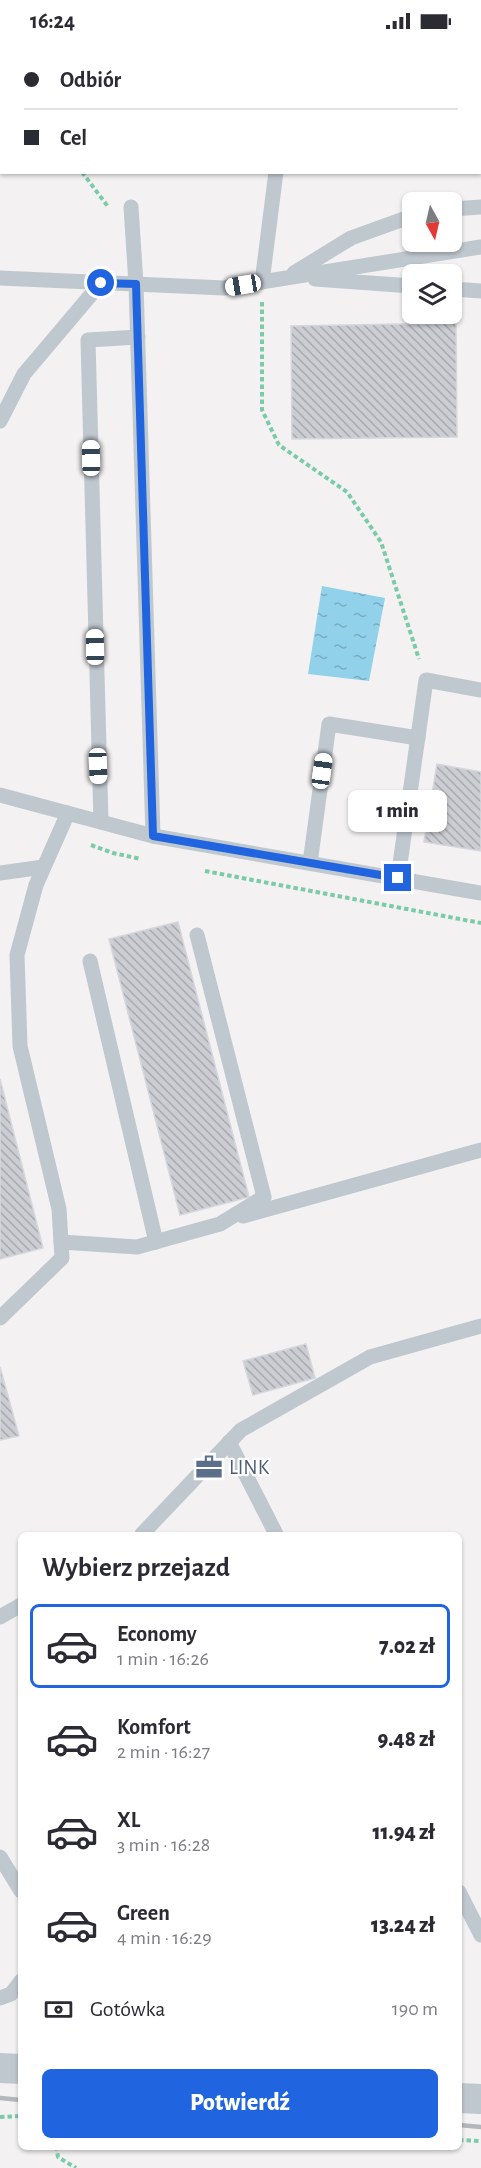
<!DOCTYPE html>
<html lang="pl">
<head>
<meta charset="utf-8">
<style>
	:root { --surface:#fff; --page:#f7f7f7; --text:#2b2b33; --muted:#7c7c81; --line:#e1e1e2; --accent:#2065df }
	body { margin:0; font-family:"Alegreya Sans",sans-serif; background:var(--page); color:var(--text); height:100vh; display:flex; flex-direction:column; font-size:22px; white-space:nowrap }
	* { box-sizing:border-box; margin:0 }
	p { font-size:20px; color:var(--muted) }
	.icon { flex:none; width:33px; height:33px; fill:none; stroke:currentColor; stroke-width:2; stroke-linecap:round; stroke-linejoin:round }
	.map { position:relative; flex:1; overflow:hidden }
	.panel { position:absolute; left:18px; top:1490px; width:444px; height:618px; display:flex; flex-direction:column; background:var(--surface); border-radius:9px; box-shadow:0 2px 4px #0004 }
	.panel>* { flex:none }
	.hud { position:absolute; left:0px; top:0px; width:482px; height:132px; box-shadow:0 2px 4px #0004; display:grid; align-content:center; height:132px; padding:0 24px; background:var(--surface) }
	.needle { width:39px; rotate:172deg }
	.controls { position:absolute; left:402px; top:150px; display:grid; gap:12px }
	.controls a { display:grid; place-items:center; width:60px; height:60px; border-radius:9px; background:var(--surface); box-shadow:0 2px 4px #0004; font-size:30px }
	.end { position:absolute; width:27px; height:27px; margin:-14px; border:8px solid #2065df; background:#fff; box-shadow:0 0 0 3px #fff }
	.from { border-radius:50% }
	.bubble { position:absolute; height:42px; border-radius:9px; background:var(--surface); box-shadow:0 2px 4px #0004; font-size:20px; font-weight:800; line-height:42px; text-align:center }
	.car { position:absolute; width:18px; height:36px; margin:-18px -9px; border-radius:8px; box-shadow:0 0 4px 2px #0007; background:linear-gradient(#fff 24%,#345 0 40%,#fff 0 76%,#345 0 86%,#fff 0) }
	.hud b { display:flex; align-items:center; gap:21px; height:57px; font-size:22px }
	.hud b+b { border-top:2px solid var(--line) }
	.hud i { width:15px; height:15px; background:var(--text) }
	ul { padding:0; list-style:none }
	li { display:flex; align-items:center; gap:18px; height:84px; margin:0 12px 9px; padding:0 12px; border:3px solid transparent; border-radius:9px }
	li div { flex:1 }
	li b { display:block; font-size:22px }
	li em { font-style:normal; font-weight:800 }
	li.selected { border-color:var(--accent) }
	li>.icon { width:54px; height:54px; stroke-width:1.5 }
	h2 { padding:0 24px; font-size:27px; line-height:72px }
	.pay { display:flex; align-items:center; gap:15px; height:66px; padding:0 24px; font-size:22px }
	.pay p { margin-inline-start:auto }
	.primary-button { display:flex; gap:12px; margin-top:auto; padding:12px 24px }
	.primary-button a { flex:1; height:69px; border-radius:9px; background:var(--accent); color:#fff; font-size:24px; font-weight:800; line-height:69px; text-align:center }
	.status { display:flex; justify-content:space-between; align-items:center; height:42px; padding:0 30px; background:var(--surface); direction:ltr }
	.status svg { height:16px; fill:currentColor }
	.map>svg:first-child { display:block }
	.water { fill:url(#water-ripples) }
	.building { fill:url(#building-back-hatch); stroke:#d5d7dc; stroke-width:1.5 }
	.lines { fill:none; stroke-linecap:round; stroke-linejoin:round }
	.path { stroke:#7bcba9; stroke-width:4; stroke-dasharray:4.5 3; stroke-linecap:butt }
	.service { stroke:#bfc7cf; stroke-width:15 }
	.minor { stroke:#bfc7cf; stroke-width:30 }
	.rail { stroke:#b3b6bb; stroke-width:4.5 }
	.route { stroke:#2065df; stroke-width:8 }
	.labels { text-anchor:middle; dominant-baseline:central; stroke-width:4.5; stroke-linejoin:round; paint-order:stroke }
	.service-label { font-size:21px; fill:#4e5e75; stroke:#fff; text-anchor:start }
</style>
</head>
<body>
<div class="status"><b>16:24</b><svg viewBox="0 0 49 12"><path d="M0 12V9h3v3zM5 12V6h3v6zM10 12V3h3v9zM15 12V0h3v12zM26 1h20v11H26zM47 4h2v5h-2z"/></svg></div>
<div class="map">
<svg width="481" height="2126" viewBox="0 0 481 2126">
	<defs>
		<pattern id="water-ripples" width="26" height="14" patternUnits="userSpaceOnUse" patternTransform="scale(1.5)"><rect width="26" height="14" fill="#91d1ea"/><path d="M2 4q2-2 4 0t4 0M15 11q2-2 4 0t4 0" fill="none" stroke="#78acc1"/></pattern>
		<pattern id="building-back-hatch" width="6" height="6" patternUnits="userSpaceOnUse" patternTransform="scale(1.5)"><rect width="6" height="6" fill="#cbcdd3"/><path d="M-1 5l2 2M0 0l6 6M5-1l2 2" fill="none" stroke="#a7a9ae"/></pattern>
	</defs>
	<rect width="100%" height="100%" fill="#f3f1f1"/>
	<path class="water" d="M 322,544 L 385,556 L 369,639 L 308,632 Z"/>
	<g class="building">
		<path d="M 456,281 L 457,395 L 292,397 L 291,284 Z"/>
		<path d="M 437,722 L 481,730 L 481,809 L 424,800 Z"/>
		<path d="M 178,880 L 249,1155 L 180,1173 L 109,897 Z"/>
		<path d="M 0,1037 L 43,1206 L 0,1217 Z"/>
		<path d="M 306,1302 L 315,1336 L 253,1353 L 243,1319 Z"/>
		<path d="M 0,1325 L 19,1394 L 0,1398 Z"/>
	</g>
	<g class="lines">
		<g class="path">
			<path d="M 82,130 L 109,166"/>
			<path d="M 262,260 L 262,368 L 279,403 L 347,450 L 381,500 L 419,617"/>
			<path d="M 91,803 L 113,811 L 141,817"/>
			<path d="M 205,829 L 481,881"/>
			<path d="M 0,2075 L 21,2074"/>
			<path d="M 459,2098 L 481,2099"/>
			<path d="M 56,2104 L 58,2115 L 76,2126"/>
		</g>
		<g class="service">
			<path d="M 298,2 L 300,0"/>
			<path d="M 131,165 L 136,242 L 153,794"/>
			<path d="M 452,167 L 481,165"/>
			<path d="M 294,231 L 351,196 L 412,174"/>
			<path d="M 0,236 L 224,246 L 481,205"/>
			<path d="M 315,237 L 412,244"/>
			<path d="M 262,240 L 276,130"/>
			<path d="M 452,247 L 481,249"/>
			<path d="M 0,379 L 24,332 L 101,241"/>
			<path d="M 0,753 L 153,794 L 481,851"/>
			<path d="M 101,780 L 88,298 L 138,295"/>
			<path d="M 310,821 L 329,682 L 418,696"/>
			<path d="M 0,831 L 43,825"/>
			<path d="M 398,836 L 426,638 L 481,648"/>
			<path d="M 90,919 L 156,1200"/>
			<path d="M 243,1174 L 481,1108"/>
			<path d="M 61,1200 L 137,1205 L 220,1182 L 264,1155 L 197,893"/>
			<path d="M 0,1276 L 62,1216 L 59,1167 L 20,1004 L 17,913 L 36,843 L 68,771"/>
			<path d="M 229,1400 L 276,1492"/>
			<path d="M 142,1492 L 241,1388 L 370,1315 L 481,1284"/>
			<path d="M 0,1575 L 21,1563"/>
			<path d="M 0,1815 L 21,1849"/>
			<path d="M 459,1850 L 481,1893"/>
			<path d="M 0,1956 L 11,1952 L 21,1939"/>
		</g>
		<g class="minor">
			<path d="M 0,2026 L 21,2027"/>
			<path d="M 459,2056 L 481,2057"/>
		</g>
		<g class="rail">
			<path d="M 0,2056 L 21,2058"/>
			<path d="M 459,2083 L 481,2085"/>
		</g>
	</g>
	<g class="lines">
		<path class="route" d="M 101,241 L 136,242 L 153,794 L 398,836"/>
	</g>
	<defs>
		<symbol id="office-bare" viewBox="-9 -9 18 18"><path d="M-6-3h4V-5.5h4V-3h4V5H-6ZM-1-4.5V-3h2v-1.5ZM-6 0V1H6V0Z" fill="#5c6f8a" stroke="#fff" stroke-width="2.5" paint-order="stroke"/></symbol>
	</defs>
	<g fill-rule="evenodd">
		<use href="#office-bare" x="190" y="1406" width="38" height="38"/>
	</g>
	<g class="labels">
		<g class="service-label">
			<text x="229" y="1425">LINK</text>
		</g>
	</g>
</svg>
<div class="controls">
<a><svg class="needle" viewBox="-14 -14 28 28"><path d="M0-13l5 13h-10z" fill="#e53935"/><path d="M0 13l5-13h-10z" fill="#7c7c81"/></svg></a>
<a><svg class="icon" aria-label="layers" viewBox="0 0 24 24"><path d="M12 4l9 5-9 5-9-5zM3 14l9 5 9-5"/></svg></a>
</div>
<i class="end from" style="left:101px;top:241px"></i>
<i class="end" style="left:398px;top:836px"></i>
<div class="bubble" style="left:348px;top:748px;width:99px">1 min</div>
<i class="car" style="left:243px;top:243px;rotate:260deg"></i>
<i class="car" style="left:91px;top:416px;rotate:359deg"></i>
<i class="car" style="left:95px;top:605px;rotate:359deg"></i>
<i class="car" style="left:98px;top:724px;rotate:178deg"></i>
<i class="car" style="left:322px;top:729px;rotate:8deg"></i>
<div class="hud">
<b><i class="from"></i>Odbiór</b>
<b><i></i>Cel</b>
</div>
<section class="panel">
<h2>Wybierz przejazd</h2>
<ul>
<li class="selected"><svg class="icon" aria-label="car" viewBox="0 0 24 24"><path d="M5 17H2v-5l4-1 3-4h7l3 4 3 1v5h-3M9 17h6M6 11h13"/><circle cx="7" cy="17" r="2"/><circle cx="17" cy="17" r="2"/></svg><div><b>Economy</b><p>1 min · 16:26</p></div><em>7.02 zł</em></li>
<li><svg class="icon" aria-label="car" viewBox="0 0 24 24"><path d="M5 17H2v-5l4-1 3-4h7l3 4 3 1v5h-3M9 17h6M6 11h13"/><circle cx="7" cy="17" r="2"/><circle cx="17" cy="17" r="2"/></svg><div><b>Komfort</b><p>2 min · 16:27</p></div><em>9.48 zł</em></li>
<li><svg class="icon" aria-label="car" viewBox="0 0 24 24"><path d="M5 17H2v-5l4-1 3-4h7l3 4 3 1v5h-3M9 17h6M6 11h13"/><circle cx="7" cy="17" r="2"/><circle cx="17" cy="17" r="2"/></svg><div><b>XL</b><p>3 min · 16:28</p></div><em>11.94 zł</em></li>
<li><svg class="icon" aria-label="car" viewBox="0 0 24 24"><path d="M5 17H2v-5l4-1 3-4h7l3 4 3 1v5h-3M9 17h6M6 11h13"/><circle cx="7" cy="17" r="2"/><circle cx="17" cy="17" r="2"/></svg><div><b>Green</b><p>4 min · 16:29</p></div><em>13.24 zł</em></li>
</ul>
<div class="pay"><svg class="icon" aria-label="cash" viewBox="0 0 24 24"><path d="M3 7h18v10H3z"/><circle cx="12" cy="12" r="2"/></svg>Gotówka<p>190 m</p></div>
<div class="primary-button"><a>Potwierdź</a></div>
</section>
</div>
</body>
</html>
